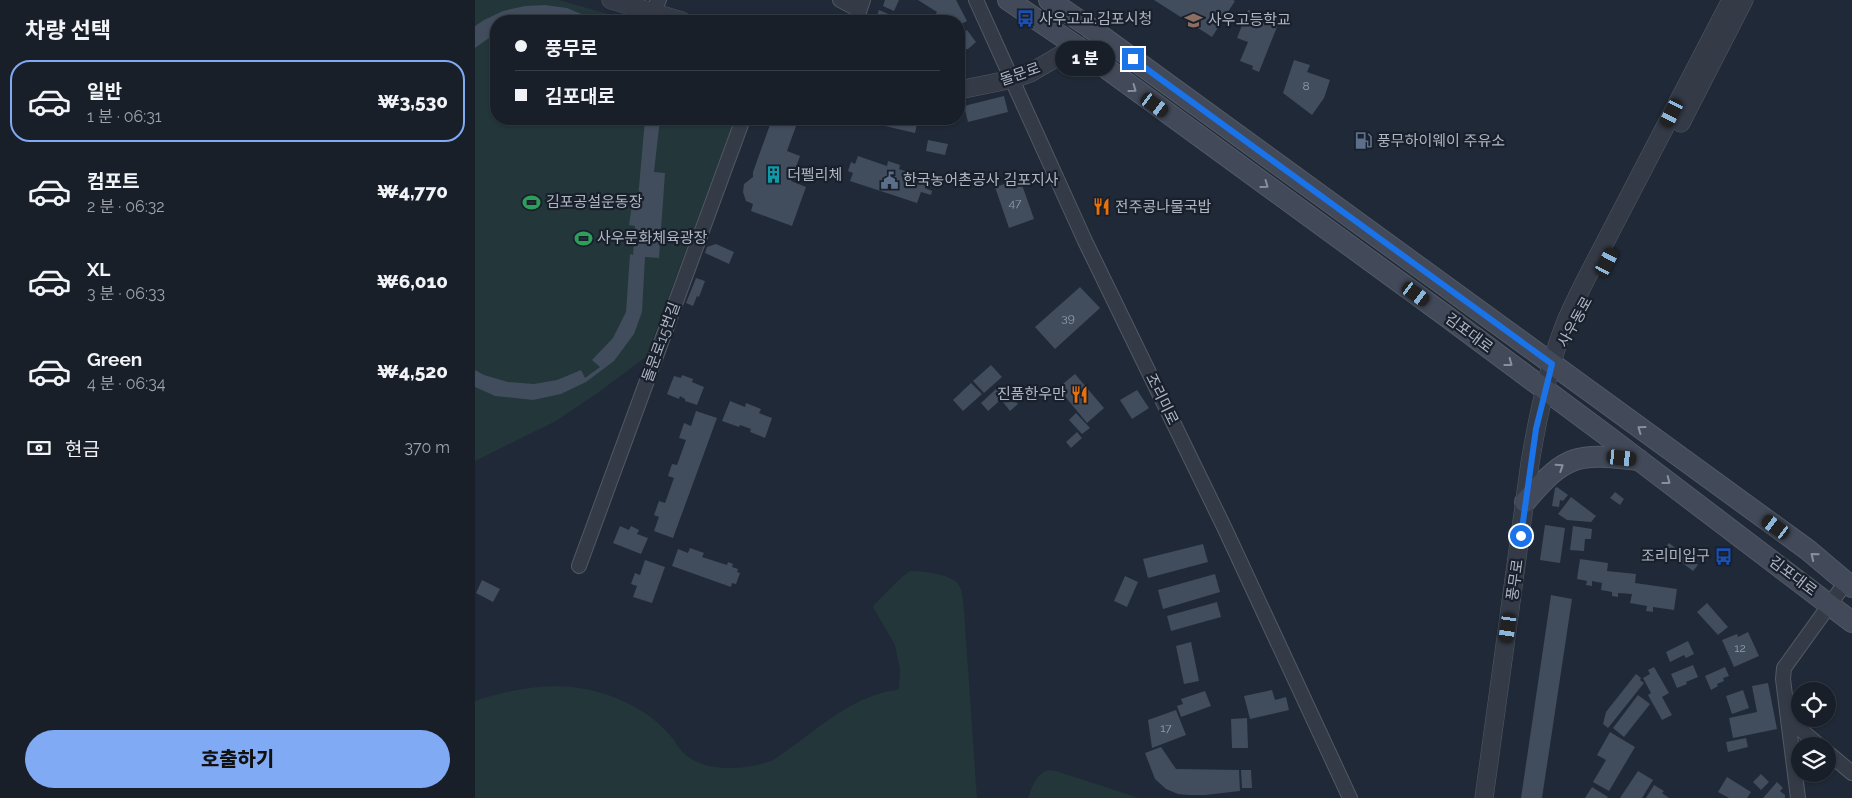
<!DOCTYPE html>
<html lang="ko">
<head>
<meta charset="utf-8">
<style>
	:root { --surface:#181f29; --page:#252c35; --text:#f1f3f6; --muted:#9fa2a8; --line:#363d46; --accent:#81aaf5 }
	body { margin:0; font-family:Raleway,"Noto Sans KR",sans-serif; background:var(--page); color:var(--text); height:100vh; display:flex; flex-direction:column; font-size:19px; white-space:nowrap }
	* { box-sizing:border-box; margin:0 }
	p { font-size:16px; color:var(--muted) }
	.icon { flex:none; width:28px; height:28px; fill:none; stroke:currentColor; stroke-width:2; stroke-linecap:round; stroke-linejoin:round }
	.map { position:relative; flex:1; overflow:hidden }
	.sheet { display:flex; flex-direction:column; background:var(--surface); width:475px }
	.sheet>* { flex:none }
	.guide { position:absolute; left:15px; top:15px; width:475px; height:110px; border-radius:20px; box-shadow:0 1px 4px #0004,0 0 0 1px var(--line); display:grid; align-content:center; height:110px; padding:0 25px; background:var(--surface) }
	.fabs { position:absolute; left:1316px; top:682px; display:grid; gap:10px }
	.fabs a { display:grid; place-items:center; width:45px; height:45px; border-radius:50%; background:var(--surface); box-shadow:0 1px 4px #0004,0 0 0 1px var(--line); font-size:25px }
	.end { position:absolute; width:22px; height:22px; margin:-11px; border:6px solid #1a73e8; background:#fff; box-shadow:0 0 0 2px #fff }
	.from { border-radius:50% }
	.bubble { position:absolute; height:35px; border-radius:18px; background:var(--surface); box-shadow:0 1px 4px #0004,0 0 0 1px var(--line); font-size:16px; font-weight:800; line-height:35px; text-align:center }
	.car { position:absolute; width:15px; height:30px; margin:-15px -8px; border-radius:6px; box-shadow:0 0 4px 1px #0007; background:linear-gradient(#222 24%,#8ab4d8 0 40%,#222 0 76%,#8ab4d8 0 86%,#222 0) }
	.guide b { display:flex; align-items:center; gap:18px; height:48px; font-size:19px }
	.guide b+b { border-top:1px solid var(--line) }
	.guide i { width:12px; height:12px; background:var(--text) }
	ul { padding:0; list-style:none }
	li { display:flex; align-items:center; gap:15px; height:82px; margin:0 10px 8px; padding:0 15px; border:2px solid transparent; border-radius:20px }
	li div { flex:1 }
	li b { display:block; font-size:19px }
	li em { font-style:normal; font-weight:800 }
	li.on { border-color:var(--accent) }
	li>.icon { width:45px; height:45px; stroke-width:1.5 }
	h2 { padding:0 25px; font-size:22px; line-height:60px }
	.pay { display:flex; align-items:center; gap:12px; height:55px; padding:0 25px; font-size:19px }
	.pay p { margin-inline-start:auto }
	.primary-button { display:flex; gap:10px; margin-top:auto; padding:10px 25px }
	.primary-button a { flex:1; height:58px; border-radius:30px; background:var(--accent); color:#111; font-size:20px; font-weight:800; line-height:58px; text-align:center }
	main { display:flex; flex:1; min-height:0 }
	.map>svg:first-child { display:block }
	.green { fill:#233639 }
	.building { fill:#414c5c }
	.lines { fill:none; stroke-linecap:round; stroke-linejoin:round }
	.minor-casing { stroke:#515965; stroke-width:16 }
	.tertiary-casing { stroke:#515965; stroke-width:19 }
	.secondary-casing { stroke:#515965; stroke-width:22 }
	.minor { stroke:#343b47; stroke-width:14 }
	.tertiary { stroke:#343b47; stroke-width:18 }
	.secondary { stroke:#424a5a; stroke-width:20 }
	.oneway { stroke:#88909f }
	.route { stroke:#1a73e8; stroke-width:6 }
	.labels { text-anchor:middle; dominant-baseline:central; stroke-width:4.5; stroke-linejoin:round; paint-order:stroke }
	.number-label { font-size:12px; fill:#939caa }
	.poi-label { font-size:15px; fill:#aeb6c4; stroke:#19202c; text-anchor:start }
	.street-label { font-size:15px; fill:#aeb6c4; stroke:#19202c }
</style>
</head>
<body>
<main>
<section class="sheet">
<h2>차량 선택</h2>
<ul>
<li class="on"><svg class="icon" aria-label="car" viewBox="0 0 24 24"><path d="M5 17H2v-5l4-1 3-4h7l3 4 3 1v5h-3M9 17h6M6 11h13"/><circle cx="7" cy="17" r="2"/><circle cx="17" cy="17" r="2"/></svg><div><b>일반</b><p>1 분 · 06:31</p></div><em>₩3,530</em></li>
<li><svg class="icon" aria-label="car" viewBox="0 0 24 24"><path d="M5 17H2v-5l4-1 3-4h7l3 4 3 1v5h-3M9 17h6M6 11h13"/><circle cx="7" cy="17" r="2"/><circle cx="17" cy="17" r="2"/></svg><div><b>컴포트</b><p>2 분 · 06:32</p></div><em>₩4,770</em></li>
<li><svg class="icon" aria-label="car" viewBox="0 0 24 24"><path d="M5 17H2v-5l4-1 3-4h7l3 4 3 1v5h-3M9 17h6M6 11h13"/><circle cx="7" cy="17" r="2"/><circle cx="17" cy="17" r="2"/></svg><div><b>XL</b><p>3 분 · 06:33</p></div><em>₩6,010</em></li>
<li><svg class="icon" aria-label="car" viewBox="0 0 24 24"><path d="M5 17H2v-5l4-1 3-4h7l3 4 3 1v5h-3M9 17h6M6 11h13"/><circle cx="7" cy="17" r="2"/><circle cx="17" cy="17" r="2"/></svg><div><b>Green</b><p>4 분 · 06:34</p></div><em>₩4,520</em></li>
</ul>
<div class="pay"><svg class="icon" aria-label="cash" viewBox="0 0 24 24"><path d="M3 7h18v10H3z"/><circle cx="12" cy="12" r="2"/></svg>현금<p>370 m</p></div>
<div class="primary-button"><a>호출하기</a></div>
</section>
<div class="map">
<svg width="1377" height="798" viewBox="0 0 1377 798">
	<rect width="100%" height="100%" fill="#202937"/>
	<g class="green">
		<path d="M 0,0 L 84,0 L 158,21 L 21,21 L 21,119 L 260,119 L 171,357 L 124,392 L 81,421 L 0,461 Z"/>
		<path d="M 435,571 C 448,571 480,574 485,587 C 488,594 488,603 489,611 L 502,798 L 0,798 L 0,701 C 57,682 112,678 165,710 C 178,717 189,728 199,740 C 202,745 206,751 211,755 C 231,773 274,770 298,760 C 337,735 375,695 422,690 L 424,688 L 425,670 L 420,645 L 398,607 C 401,602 430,573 435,571 Z"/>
		<path d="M 574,770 L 581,771 L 664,798 L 553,798 C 558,786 560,774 574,770 Z"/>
	</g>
	<g class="building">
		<path d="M 410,0 L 424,0 L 419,11 L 408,6 Z"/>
		<path d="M 443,0 L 481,0 L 492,21 L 484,25 L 484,21 L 457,21 L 462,12 Z"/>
		<path d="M 679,0 L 758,0 L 760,1 L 737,37 Z"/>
		<path d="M 70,5 L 92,8 L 123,21 L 21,21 L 21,33 L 0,48 L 0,26 L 9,20 L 28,11 L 50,6 Z"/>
		<path d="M 404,10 L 420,17 L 418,21 L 400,21 Z"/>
		<path d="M 773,10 L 804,22 L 784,72 L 777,69 L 778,66 L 765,61 L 773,42 L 762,38 Z"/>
		<path d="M 492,30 L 501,42 L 493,49 L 484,50 L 484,37 Z"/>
		<path d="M 819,60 L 835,65 L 832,72 L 855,80 L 849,98 L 837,115 L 808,93 Z"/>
		<path d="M 529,96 L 533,112 L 493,122 L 489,106 Z"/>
		<path d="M 170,119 L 185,119 L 179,172 L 190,173 L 184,258 L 170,257 L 167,312 L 159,334 L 139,361 L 111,382 L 86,394 L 58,400 L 20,396 L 0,387 L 0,370 L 9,375 L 33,382 L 59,384 L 82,380 L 106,370 L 110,378 L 125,367 L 117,360 L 138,338 L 151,312 L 155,254 L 158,255 L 160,226 L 154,225 L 158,198 L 163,198 Z"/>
		<path d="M 297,119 L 321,126 L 312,151 L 325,156 L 316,181 L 331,187 L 317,226 L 276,211 L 278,204 L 271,201 L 268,192 L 269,184 L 278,177 L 278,172 Z"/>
		<path d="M 380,119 L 443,119 L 440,133 Z"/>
		<path d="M 453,140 L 473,144 L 470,155 L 451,151 Z"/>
		<path d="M 383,156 L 412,166 L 413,161 L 425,165 L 424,169 L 453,179 L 450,188 L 457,191 L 456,195 L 446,192 L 442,203 L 375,181 L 378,173 L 373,171 L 376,162 L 380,164 Z"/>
		<path d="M 545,179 L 559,219 L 534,228 L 520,187 Z"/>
		<path d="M 241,244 L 259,252 L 254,264 L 230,253 L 232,247 Z"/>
		<path d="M 221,278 L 230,281 L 224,297 L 222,296 L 218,306 L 211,303 Z"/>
		<path d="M 605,287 L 625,308 L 580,349 L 560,327 Z"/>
		<path d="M 516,365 L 527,377 L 509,393 L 498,381 Z"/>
		<path d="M 600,374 L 629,408 L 612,423 L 583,388 Z"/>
		<path d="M 207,375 L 218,379 L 217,382 L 229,387 L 222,405 L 210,401 L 210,399 L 205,396 L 204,399 L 192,394 L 199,376 L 206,378 Z"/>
		<path d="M 496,383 L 507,394 L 488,411 L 478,400 Z"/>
		<path d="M 522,388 L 529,397 L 513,411 L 506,403 Z"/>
		<path d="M 662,390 L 674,408 L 657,419 L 645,400 Z"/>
		<path d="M 534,394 L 543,404 L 535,411 L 527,401 Z"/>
		<path d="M 255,401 L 270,407 L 271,403 L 286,409 L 284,413 L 297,418 L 290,438 L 275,432 L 276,429 L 265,425 L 264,427 L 247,421 Z"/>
		<path d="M 221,411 L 242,418 L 198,538 L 179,531 L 184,517 L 179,515 L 184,501 L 190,503 L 199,478 L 193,476 L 197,464 L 202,465 L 211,440 L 204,438 L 209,423 L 216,426 Z"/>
		<path d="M 601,413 L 615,428 L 607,434 L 594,420 Z"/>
		<path d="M 602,432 L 607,438 L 596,448 L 591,442 Z"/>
		<path d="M 1082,487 L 1093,495 L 1088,501 L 1085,500 L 1084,507 L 1077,506 L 1080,488 Z"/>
		<path d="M 1140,492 L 1149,499 L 1145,505 L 1135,498 Z"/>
		<path d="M 1096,497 L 1121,516 L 1116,522 L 1092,520 L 1083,514 Z"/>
		<path d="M 1070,525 L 1090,528 L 1085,563 L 1065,560 Z"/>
		<path d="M 145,526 L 154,530 L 156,526 L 164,530 L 162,534 L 173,538 L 166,554 L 138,543 Z"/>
		<path d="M 1098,526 L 1117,529 L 1116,539 L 1110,539 L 1109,551 L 1095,550 Z"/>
		<path d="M 1194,543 L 1223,565 L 1218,571 L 1189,549 Z"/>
		<path d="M 728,544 L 733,562 L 673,578 L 668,559 Z"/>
		<path d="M 215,548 L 229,553 L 227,557 L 252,565 L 253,562 L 258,564 L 257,567 L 263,569 L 262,572 L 265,573 L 261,584 L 257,583 L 256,587 L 197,566 L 203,549 L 213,553 Z"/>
		<path d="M 1105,559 L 1133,563 L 1132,571 L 1161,574 L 1160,583 L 1202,589 L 1199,610 L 1178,607 L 1178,612 L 1171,611 L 1172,606 L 1155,603 L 1157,594 L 1143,593 L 1143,597 L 1137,596 L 1137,592 L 1126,590 L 1127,583 L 1117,581 L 1117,586 L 1111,585 L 1112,581 L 1102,579 Z"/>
		<path d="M 170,560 L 190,567 L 177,603 L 158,597 L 162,586 L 156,584 L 160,573 L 165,575 Z"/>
		<path d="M 740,574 L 745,592 L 688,609 L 683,590 Z"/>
		<path d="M 650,576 L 663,582 L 652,607 L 639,601 Z"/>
		<path d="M 7,580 L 25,589 L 18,602 L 1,593 Z"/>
		<path d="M 1076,595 L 1097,599 L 1067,798 L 1046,798 Z"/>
		<path d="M 742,602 L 746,617 L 696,631 L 692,616 Z"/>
		<path d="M 1232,603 L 1253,627 L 1243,635 L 1222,612 Z"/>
		<path d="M 1273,632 L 1284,656 L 1259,667 L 1247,640 L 1262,634 L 1263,637 Z"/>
		<path d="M 1213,641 L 1219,654 L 1211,658 L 1209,655 L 1195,662 L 1191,652 Z"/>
		<path d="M 716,642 L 724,681 L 709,684 L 701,646 Z"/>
		<path d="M 1218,665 L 1223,677 L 1211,682 L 1212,684 L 1202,688 L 1196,674 Z"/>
		<path d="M 1179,667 L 1194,693 L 1187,697 L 1197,715 L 1187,720 L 1173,695 L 1176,693 L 1168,678 L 1175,674 L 1173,670 Z"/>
		<path d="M 1250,667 L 1254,676 L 1248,678 L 1249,681 L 1242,684 L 1243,686 L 1236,690 L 1230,676 Z"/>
		<path d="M 1161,674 L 1166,678 L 1165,680 L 1169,683 L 1133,728 L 1128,724 L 1131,712 Z"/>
		<path d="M 1293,683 L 1302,729 L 1258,738 L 1254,718 L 1282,712 L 1277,686 Z"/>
		<path d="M 797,690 L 800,700 L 811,697 L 814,710 L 775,719 L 769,696 Z"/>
		<path d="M 1268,690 L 1274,708 L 1257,714 L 1251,696 Z"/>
		<path d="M 730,691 L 736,706 L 706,717 L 702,706 L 708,704 L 706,699 Z"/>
		<path d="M 1163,695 L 1175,704 L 1149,737 L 1138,728 Z"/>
		<path d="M 701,710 L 711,735 L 677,748 L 673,720 Z"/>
		<path d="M 772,718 L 773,748 L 757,748 L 756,719 Z"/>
		<path d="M 1135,732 L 1160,747 L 1134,791 L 1118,782 L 1131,760 L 1122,755 Z"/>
		<path d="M 1271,738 L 1273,747 L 1253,752 L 1251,742 Z"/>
		<path d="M 686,747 L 701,769 L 764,770 L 765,791 L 730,795 L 714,795 L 703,794 L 691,789 L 680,779 L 670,753 Z"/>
		<path d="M 766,770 L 776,770 L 777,788 L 767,788 Z"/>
		<path d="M 1163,771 L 1178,780 L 1167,798 L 1145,798 Z"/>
		<path d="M 1286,774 L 1294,782 L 1286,790 L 1278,782 Z"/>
		<path d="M 1252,777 L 1276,792 L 1272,798 L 1254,798 L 1243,792 Z"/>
		<path d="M 1302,782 L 1308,788 L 1305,791 L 1310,795 L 1310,798 L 1288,798 Z"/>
		<path d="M 1179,785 L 1189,791 L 1187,793 L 1194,798 L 1171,798 Z"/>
		<path d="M 1117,787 L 1133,797 L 1132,798 L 1110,798 Z"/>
	</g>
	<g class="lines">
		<defs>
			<g id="minor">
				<path d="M 365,0 L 384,10"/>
				<path d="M 501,0 L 610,241 L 750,529 L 875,798"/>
				<path d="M 176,12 L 184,0"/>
				<path d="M 381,21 L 388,0"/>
				<path d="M 104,566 L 268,119"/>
				<path d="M 1313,719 L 1323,798"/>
				<path d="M 1345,746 L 1313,719 L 1308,679 L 1309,668 L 1371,582"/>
				<path d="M 1352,752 L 1377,773"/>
			</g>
			<g id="tertiary">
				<path d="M 136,0 L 207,21"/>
				<path d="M 484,90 L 538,79 L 555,73 L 601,46"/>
				<path d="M 1206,123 L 1269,0"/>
				<path d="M 1009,798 L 1055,463 C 1063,415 1073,366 1091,321 C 1097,307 1104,293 1111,279 L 1256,0"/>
			</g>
			<g id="secondary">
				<path d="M 533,0 L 601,46 L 971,316 L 1135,438 L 1377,622"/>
				<path d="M 574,0 L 614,27 L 1333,550 L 1377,587"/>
				<path d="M 1050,502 C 1092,453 1102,453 1164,460"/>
			</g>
		</defs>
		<use href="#minor" class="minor-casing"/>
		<use href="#tertiary" class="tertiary-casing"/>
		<use href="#secondary" class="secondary-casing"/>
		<use href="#minor" class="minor"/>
		<use href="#tertiary" class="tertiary"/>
		<use href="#secondary" class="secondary"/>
	</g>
	<defs><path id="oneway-chevron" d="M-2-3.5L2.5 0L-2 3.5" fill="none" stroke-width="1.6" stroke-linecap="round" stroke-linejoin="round" transform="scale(1.25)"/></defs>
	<g class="oneway">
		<use href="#oneway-chevron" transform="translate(658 89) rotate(36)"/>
		<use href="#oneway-chevron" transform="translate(790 185) rotate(36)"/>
		<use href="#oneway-chevron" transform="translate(1034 363) rotate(37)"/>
		<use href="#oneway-chevron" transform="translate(1166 429) rotate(-144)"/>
		<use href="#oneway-chevron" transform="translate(1085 467) rotate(-33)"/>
		<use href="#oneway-chevron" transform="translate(1192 481) rotate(37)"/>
		<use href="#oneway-chevron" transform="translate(1339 556) rotate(-141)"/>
	</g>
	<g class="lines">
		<path class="route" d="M 658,59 L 1077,364 L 1061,429 L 1046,536"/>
	</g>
	<defs>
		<symbol id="bus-bare" viewBox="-9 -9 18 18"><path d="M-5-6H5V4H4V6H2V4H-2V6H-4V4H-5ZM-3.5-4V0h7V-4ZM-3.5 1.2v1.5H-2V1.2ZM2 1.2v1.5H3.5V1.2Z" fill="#1a4fb4" stroke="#19202c" stroke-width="2.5" paint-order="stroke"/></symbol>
		<symbol id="school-bare" viewBox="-9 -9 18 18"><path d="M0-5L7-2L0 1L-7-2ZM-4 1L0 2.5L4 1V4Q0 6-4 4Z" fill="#8d6e63" stroke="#19202c" stroke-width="2.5" paint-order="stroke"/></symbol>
		<symbol id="fuel-bare" viewBox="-9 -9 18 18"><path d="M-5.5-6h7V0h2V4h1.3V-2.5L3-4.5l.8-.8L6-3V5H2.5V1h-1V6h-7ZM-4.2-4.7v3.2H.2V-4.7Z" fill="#5c6f8a" stroke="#19202c" stroke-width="2.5" paint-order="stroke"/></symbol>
		<symbol id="building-bare" viewBox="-9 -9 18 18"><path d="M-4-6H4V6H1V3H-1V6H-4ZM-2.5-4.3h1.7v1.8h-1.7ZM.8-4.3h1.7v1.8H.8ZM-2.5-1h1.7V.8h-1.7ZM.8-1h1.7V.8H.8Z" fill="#0f9aa8" stroke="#19202c" stroke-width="2.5" paint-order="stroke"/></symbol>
		<symbol id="civic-bare" viewBox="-9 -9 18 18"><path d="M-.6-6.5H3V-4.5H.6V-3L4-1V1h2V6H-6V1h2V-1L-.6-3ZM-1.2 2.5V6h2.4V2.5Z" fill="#5c6f8a" stroke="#19202c" stroke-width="2.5" paint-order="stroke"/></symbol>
		<symbol id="stadium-bare" viewBox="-9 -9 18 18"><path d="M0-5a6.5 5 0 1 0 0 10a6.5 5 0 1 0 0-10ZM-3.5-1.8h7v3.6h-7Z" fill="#2e9e5b" stroke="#19202c" stroke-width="2.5" paint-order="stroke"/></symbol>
		<symbol id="restaurant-bare" viewBox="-9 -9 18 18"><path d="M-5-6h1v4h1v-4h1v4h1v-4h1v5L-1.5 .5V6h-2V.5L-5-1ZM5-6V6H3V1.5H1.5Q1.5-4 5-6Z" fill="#e8710a" stroke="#19202c" stroke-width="2.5" paint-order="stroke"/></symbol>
	</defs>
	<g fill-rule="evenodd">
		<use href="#bus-bare" x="538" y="6" width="25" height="25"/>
		<use href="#school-bare" x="706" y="8" width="25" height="25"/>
		<use href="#fuel-bare" x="876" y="128" width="25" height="25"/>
		<use href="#building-bare" x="286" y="162" width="25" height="25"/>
		<use href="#civic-bare" x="402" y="168" width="25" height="25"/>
		<use href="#stadium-bare" x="44" y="190" width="25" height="25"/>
		<use href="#restaurant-bare" x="614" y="194" width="25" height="25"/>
		<use href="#stadium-bare" x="96" y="226" width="25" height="25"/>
		<use href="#restaurant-bare" x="592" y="382" width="25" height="25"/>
		<use href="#bus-bare" x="1236" y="544" width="25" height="25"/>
	</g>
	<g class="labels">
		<g class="number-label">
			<text x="831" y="86">8</text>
			<text x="540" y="203">47</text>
			<text x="593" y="318">39</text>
			<text x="1265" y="648">12</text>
			<text x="691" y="728">17</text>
		</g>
		<g class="poi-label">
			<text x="564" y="19">사우고교.김포시청</text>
			<text x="733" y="20">사우고등학교</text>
			<text x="902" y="141">풍무하이웨이 주유소</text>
			<text x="312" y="175">더펠리체</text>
			<text x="428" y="180">한국농어촌공사 김포지사</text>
			<text x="71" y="202">김포공설운동장</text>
			<text x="640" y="207">전주콩나물국밥</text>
			<text x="122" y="238">사우문화체육광장</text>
			<text x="591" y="394" text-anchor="end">진품한우만</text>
			<text x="1235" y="556" text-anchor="end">조리미입구</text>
		</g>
		<g class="street-label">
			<text transform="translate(545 74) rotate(-19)">돌문로</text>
			<text transform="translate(1100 322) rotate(-61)">사우동로</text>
			<text transform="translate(994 333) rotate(37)">김포대로</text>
			<text transform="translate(186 342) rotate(-70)">돌문로15번길</text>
			<text transform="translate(687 399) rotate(64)">조리미로</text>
			<text transform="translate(1318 576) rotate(37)">김포대로</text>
			<text transform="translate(1040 580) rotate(-82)">풍무로</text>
		</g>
	</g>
</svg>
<div class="fabs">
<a><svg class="icon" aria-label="locate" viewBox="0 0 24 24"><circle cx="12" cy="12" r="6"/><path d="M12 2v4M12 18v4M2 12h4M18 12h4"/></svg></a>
<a><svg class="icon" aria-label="layers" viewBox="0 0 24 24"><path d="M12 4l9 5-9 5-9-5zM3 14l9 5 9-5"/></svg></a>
</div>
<i class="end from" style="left:1046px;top:536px"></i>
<i class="end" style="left:658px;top:59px"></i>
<div class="bubble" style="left:580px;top:41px;width:60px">1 분</div>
<i class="car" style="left:680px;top:105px;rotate:126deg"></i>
<i class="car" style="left:1197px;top:113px;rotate:207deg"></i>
<i class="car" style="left:1132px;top:262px;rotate:28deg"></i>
<i class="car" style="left:941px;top:294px;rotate:126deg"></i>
<i class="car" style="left:1147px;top:458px;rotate:96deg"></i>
<i class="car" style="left:1301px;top:527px;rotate:306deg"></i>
<i class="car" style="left:1033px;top:628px;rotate:188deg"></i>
<div class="guide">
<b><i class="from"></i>풍무로</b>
<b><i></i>김포대로</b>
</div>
</div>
</main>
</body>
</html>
